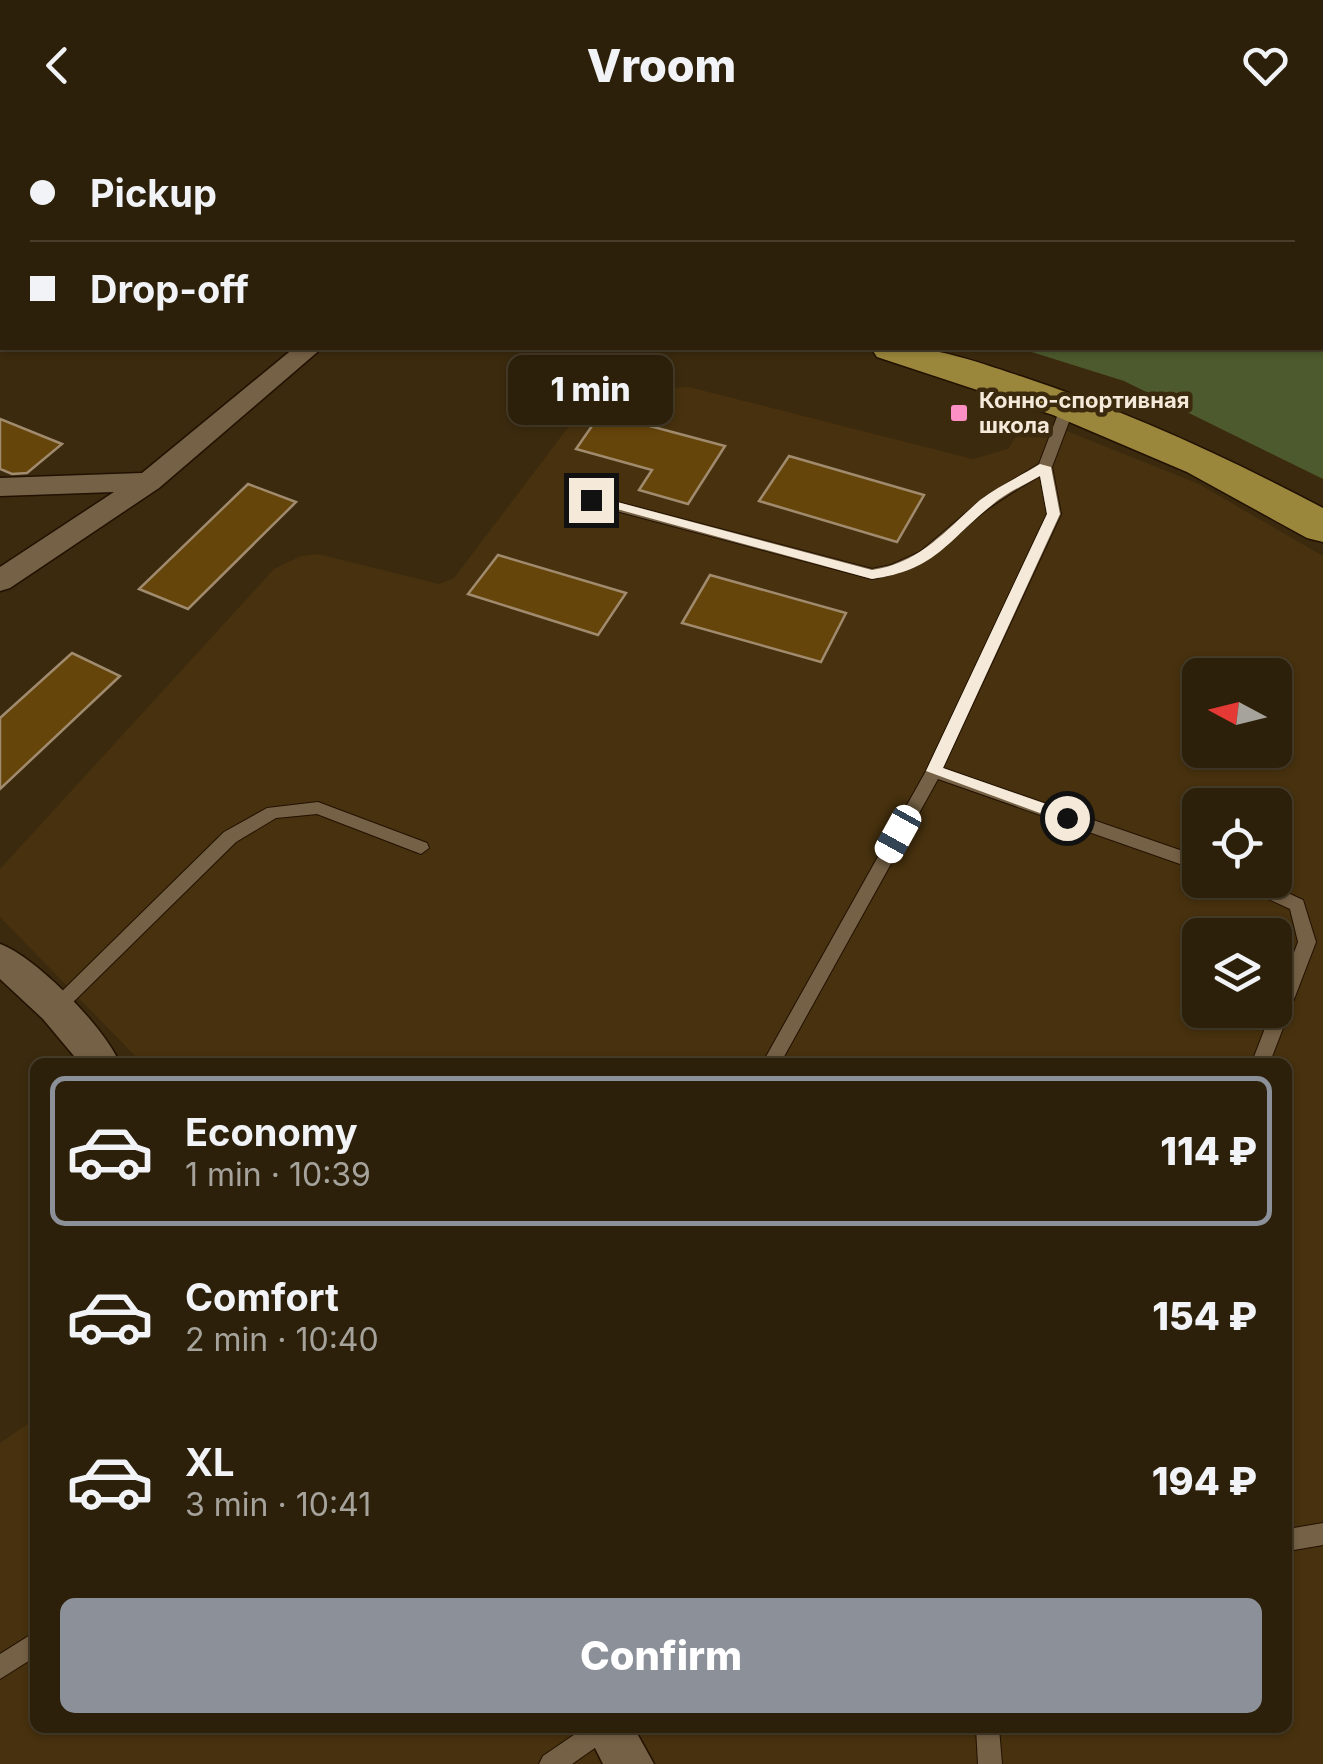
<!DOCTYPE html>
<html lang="en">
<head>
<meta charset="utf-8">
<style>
	:root { --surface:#2c200a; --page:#382d18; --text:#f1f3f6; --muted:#a6a39c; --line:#483e2b; --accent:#8c9099 }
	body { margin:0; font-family:Inter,sans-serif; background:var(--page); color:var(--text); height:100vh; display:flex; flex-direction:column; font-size:38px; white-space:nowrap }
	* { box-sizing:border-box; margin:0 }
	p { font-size:32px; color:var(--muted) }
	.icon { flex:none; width:55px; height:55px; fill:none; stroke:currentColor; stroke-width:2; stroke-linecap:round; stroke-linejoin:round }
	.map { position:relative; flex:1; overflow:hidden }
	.drawer { position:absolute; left:30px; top:928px; width:1262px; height:675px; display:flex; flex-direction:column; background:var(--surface); border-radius:15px; box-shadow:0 2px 8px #0004,0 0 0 2px var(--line) }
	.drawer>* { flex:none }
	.top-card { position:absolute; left:0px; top:0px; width:1325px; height:220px; box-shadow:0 2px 8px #0004,0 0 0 2px var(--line); display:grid; align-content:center; height:220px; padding:0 30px; background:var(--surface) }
	.needle { width:65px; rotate:277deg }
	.fabs { position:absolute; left:1182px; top:528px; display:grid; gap:20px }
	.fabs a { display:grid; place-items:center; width:110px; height:110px; border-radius:15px; background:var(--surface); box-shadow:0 2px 8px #0004,0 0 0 2px var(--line); font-size:50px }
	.end { position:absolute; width:45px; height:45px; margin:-22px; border:12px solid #f5eada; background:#111; box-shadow:0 0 0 5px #111 }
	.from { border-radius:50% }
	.bubble { position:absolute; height:70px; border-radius:15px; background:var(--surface); box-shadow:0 2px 8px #0004,0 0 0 2px var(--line); font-size:32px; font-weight:800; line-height:70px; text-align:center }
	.car { position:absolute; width:30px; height:60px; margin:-30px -15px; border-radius:12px; box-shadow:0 0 8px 2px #0007; background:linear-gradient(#fff 24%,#345 0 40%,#fff 0 76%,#345 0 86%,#fff 0) }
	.top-card b { display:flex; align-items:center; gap:35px; height:95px; font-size:38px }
	.top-card b+b { border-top:2px solid var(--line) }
	.top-card i { width:25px; height:25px; background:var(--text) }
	ul { padding:18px 0 0; list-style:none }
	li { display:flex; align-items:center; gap:30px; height:150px; margin:0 20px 15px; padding:0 10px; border:5px solid transparent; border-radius:15px }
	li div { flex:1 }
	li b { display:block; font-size:38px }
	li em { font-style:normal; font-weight:800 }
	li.on { border-color:var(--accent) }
	li>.icon { width:90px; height:90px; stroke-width:1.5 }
	.action { display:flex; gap:20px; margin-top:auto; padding:20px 30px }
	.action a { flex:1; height:115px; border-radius:15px; background:var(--accent); color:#fff; font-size:40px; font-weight:800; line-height:115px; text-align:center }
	header { display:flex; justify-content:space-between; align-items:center; height:130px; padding:0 30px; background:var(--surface); font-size:45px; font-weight:800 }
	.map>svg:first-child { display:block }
	.built { fill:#47310e; fill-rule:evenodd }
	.green { fill:#4d5a2d }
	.building { fill:#66450b; stroke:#a08b6e; stroke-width:2.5 }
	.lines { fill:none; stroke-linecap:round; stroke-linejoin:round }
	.lane-casing { stroke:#210; stroke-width:2 }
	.street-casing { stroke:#210; stroke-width:3 }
	.secondary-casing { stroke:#210; stroke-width:2 }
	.highway-casing { stroke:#210; stroke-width:3 }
	.lane { fill:#756145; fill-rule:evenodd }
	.street { fill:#756145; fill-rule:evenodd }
	.secondary { fill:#756145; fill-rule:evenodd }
	.highway { fill:#9b873c; fill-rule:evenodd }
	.route { fill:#f5eada }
	.poi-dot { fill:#fc8fc3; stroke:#3b2a0e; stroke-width:4 }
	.labels { text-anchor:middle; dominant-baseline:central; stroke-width:9; stroke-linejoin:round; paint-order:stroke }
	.far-poi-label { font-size:22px; font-weight:bold; fill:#f5eada; stroke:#3b2a0e; text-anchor:start }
</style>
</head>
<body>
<header><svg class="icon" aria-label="back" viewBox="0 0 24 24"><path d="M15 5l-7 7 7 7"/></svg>Vroom<svg class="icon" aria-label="heart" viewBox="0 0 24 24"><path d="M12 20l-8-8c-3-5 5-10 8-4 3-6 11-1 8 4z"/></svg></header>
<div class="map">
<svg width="1323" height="1634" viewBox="0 0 1323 1634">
	<rect width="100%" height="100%" fill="#3b2a0e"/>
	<path class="built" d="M 689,257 L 973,329 L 1008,319 L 1029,286 L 1199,354 L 1323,426 L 1323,1634 L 0,1634 L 0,1313 L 35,1289 L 35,1598 L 1288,1598 L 1288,932 L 141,932 L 0,787 L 0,739 L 274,439 L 301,426 L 318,424 L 439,454 L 454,448 L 588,271 L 619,260 ZM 1200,545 L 1275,545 L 1275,620 L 1200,620 ZM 1200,675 L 1275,675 L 1275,750 L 1200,750 ZM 1200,805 L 1275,805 L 1275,880 L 1200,880 Z"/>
	<path class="green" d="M 992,0 L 1323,0 L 1323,349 L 1124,251 L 1019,218 L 1322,218 L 1322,2 L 988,2 Z"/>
	<g class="building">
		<path d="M 601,283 L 725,316 L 688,374 L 639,360 L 652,340 L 576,319 Z"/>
		<path d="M 0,289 L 62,314 L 27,343 L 12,344 L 0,339 Z"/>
		<path d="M 789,326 L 924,365 L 897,412 L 759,371 Z"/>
		<path d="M 248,354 L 296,372 L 188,479 L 139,459 Z"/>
		<path d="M 498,425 L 626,463 L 598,505 L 468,464 Z"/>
		<path d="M 710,445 L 846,483 L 821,532 L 682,493 Z"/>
		<path d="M 72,523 L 120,546 L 0,659 L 0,588 Z"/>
	</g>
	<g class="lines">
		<defs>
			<g id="lane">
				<path d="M 1068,272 L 1075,276 L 1052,337 L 1061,384 L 943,638 L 1200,727 L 1200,741 L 938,649 L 781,932 L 763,932 L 926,641 L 1047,384 L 1040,346 C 1019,358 998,370 980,385 C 939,419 928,438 872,449 L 586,373 L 584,370 L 591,365 L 872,439 L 891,435 L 920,422 L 985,367 L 1039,334 L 1061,276 Z"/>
				<path d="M 318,672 L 427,713 L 429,718 L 421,724 L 317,684 L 276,688 L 236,712 L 62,883 L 50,883 L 47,878 L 50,873 L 224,702 L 267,678 Z"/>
				<path d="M 1236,750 L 1260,750 L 1303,770 L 1316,812 L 1270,932 L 1252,932 L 1272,880 L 1275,880 L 1275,872 L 1298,812 L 1290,779 L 1238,755 Z"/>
				<path d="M 1323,1393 L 1323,1415 L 1288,1421 L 1288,1399 Z"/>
				<path d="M 35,1502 L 35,1527 L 0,1549 L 0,1524 Z"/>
				<path d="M 584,1598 L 616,1598 L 612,1606 L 572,1634 L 539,1634 L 543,1626 Z"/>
				<path d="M 976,1598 L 999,1598 L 1002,1634 L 978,1634 Z"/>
			</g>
			<g id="street">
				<path d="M 294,218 L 322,218 L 159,358 L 10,458 L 0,461 L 0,437 L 114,362 L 0,366 L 0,348 L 142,343 Z"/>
				<path d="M 0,814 C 35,826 105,898 119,932 L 79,932 L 43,889 L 0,849 Z"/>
				<path d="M 585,1598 L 634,1598 L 654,1634 L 603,1634 Z"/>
			</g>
			<path id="secondary" d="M 35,0 L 73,0 L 74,2 L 36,2 Z"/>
			<g id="highway">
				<path d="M 233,0 L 272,0 L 273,2 L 235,2 Z"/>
				<path d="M 871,218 C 931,214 964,228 1020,246 C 1126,281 1225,326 1323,378 L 1323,412 L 1307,408 L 1187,342 L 1053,285 L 877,227 Z"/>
			</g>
		</defs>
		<use href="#lane" class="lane-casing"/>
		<use href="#street" class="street-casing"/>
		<use href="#secondary" class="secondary-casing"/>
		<use href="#highway" class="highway-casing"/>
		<use href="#lane" class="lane"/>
		<use href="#street" class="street"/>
		<use href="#secondary" class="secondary"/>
		<use href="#highway" class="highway"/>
	</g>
	<path class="route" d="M 1040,334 L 1051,337 L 1060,384 L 943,638 L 1072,683 L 1074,688 L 1067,693 L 926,641 L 1047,384 L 1040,346 C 1024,355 1006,363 992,375 C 946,412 936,440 872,449 L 584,370 L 591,365 L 872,440 C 920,433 945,401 980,370 C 998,356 1021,346 1040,334 Z"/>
	<rect class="poi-dot" x="949" y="273" width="20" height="20" rx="5"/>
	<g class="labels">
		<g class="far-poi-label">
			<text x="979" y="270">Конно-спортивная<tspan x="979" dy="25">школа</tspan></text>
		</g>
	</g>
</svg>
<div class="fabs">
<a><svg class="needle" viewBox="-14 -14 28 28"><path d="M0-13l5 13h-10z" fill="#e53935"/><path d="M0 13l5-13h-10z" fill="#a6a39c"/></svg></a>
<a><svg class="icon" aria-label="locate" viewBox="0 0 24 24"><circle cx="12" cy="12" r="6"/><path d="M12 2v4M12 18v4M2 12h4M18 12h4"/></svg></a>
<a><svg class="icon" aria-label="layers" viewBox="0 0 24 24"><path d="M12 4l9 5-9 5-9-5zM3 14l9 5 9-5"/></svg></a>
</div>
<i class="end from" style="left:1067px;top:688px"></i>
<i class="end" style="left:591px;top:370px"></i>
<div class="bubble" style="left:508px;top:225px;width:165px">1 min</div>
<i class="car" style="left:898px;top:704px;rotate:209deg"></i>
<div class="top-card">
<b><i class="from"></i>Pickup</b>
<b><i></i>Drop-off</b>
</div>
<section class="drawer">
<ul>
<li class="on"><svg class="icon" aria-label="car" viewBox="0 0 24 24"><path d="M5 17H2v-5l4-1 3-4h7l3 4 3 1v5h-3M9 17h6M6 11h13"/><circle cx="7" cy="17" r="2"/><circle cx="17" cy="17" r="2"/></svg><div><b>Economy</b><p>1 min · 10:39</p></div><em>114 ₽</em></li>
<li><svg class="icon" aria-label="car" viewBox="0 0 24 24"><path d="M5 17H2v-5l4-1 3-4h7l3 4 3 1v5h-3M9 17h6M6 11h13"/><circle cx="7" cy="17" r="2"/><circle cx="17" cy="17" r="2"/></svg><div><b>Comfort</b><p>2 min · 10:40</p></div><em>154 ₽</em></li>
<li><svg class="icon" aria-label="car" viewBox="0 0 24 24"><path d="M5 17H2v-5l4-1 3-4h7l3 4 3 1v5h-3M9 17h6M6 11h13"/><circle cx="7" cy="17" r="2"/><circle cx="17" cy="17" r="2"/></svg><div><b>XL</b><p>3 min · 10:41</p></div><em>194 ₽</em></li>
</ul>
<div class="action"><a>Confirm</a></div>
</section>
</div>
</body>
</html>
